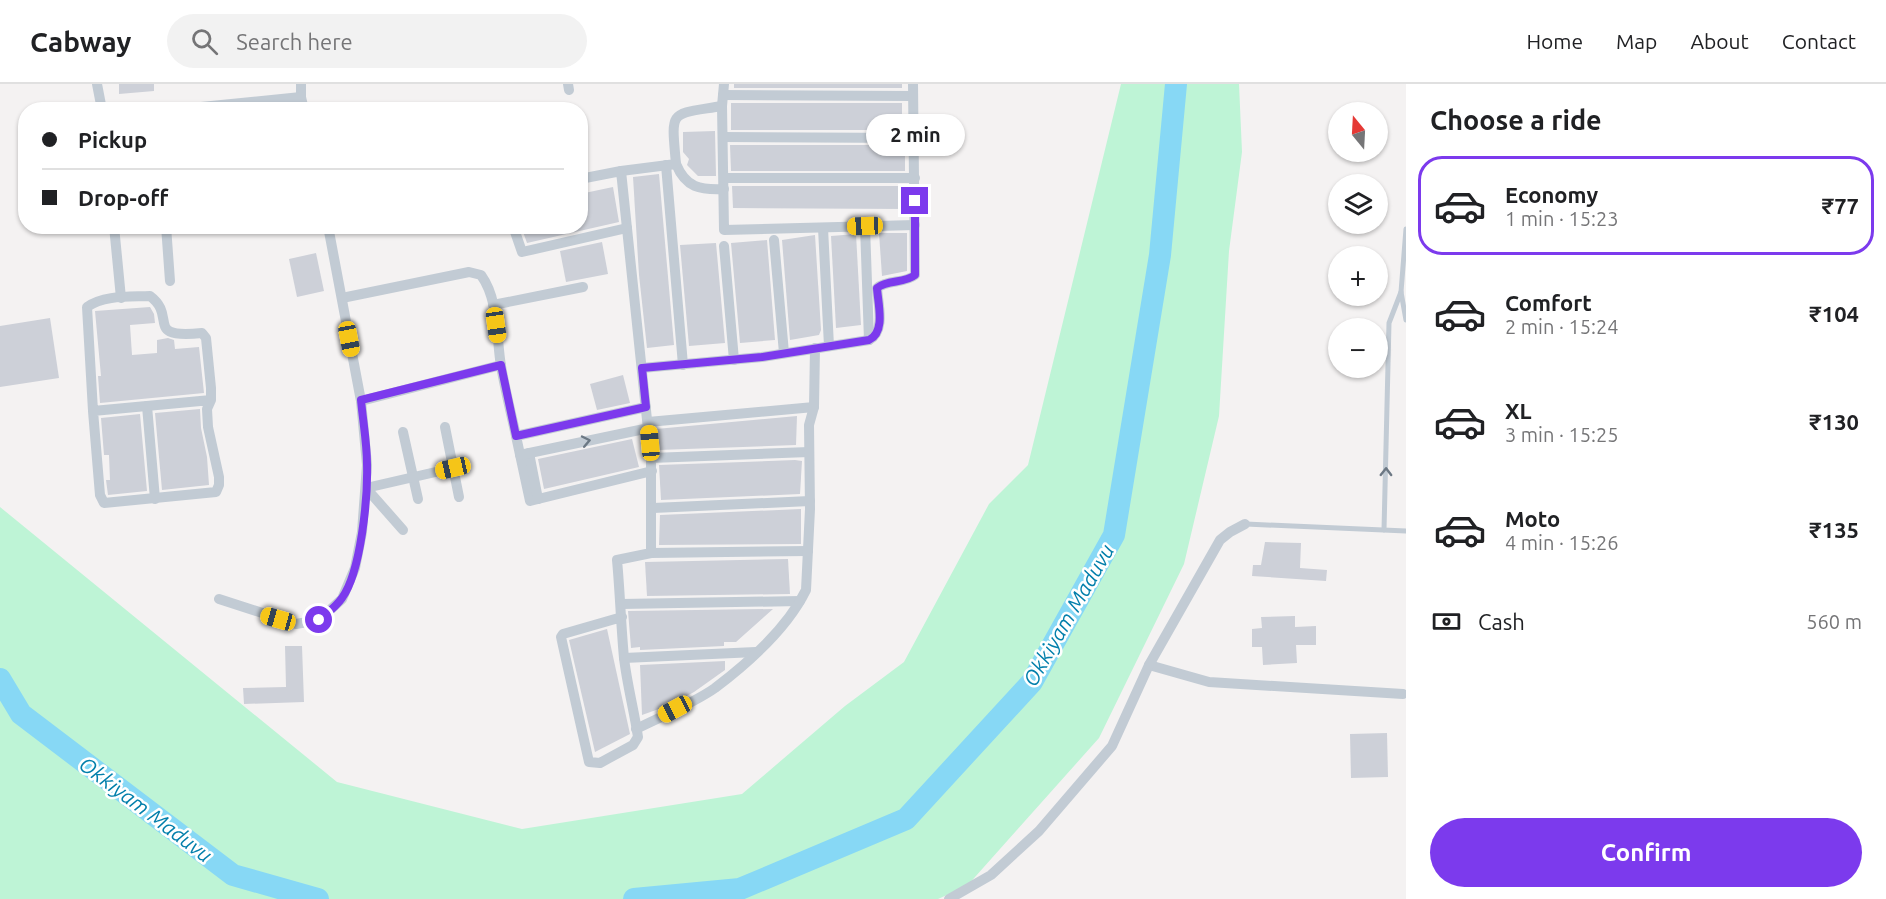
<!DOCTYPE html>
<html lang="en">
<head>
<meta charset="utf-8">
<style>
	:root { --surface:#fff; --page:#f2f2f2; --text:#202124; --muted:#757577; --line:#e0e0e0; --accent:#7c3aed }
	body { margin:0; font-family:Ubuntu,sans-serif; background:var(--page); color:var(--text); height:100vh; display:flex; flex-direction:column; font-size:22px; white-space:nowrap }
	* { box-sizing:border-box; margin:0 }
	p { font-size:20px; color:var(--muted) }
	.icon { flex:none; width:33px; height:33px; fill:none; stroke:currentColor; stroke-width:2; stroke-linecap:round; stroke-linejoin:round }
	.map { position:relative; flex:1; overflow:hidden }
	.sheet { display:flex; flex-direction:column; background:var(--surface); width:480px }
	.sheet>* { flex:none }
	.top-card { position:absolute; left:18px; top:18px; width:570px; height:132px; border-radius:24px; box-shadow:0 2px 4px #0004; display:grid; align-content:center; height:132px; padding:0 24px; background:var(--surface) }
	.needle { width:39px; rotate:342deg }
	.controls { position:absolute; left:1328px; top:18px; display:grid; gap:12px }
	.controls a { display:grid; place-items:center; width:60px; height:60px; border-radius:50%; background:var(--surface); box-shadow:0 2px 4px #0004; font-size:30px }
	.end { position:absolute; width:27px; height:27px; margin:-14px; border:8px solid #7c3aed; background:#fff; box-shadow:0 0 0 3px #fff }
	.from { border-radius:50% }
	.bubble { position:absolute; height:42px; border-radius:21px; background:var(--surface); box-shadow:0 2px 4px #0004; font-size:20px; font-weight:700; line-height:42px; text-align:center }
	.car { position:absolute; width:18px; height:36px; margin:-18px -9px; border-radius:8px; box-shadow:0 0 4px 2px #0007; background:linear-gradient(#f5c518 24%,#345 0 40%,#f5c518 0 76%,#345 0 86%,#f5c518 0) }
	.top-card b { display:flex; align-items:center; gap:21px; height:57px; font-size:22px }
	.top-card b+b { border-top:2px solid var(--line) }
	.top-card i { width:15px; height:15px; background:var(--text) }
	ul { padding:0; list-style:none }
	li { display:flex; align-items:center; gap:18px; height:99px; margin:0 12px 9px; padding:0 12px; border:3px solid transparent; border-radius:24px }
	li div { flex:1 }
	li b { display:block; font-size:22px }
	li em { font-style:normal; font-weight:700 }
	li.current { border-color:var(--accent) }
	li>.icon { width:54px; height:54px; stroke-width:1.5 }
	h2 { padding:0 24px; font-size:27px; line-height:72px }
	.pay { display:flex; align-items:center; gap:15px; height:66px; padding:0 24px; font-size:22px }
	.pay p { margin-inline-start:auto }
	.button { display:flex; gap:12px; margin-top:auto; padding:12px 24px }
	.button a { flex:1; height:69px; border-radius:36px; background:var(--accent); color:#fff; font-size:24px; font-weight:700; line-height:69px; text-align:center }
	header { display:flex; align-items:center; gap:36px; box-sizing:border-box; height:84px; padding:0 30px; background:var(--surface); border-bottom:2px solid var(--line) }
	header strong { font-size:28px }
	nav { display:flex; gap:33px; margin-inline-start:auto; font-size:21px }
	.search { width:420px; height:54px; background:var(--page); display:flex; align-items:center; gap:15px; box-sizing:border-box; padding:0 21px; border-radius:33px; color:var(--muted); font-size:22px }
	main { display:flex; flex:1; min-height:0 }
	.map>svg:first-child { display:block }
	.green { fill:#bef4d6 }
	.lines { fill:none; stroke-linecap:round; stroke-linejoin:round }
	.river { stroke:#87d8f5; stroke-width:22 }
	.building { fill:#cdd0d8 }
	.lane { stroke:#c2cbd4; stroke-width:5 }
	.street { stroke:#c2cbd4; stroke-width:10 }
	.oneway { stroke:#6c7884 }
	.route { stroke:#7c3aed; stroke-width:8 }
	.labels { text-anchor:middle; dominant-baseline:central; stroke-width:5; stroke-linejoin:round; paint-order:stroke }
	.water-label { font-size:21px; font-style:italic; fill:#027fab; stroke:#fff }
</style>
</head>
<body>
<header>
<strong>Cabway</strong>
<div class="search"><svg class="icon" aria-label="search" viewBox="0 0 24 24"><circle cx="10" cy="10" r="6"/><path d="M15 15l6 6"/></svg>Search here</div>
<nav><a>Home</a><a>Map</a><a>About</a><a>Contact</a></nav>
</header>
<main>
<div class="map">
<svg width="1406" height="815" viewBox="0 0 1406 815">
	<rect width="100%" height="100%" fill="#f4f2f2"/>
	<path class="green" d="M 1121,0 L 1239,0 L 1242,68 L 1229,167 L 1219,332 L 1184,480 L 1099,654 L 967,802 L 938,815 L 0,815 L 0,423 L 337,698 L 522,745 L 742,710 L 845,622 L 904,578 L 989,420 L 1028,381 Z"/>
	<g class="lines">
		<g class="river">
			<path d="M 0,595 L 21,630 L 233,791 L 318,815"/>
			<path d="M 634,815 L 740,805 L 906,735 L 1032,598 L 1114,451 L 1160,171 L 1176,0"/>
		</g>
	</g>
	<g class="building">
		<path d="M 119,0 L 154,0 L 154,7 L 119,10 Z"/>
		<rect x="734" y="0" width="168" height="4"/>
		<rect x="731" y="19" width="171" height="27"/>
		<path d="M 715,47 L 716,92 L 698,92 L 687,81 L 689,75 L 683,68 L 683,48 Z"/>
		<path d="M 730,61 L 905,61 L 905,87 L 731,87 Z"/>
		<path d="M 659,90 L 674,261 L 647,264 L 639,191 L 633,93 Z"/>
		<path d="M 732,102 L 906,102 L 906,125 L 733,124 Z"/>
		<path d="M 613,103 L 619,138 L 527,159 L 521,142 L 580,142 L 580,110 Z"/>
		<path d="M 879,149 L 907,149 L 907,187 L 882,192 Z"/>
		<path d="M 856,150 L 861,241 L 836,244 L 831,152 Z"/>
		<path d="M 815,151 L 821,246 L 819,251 L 790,256 L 782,156 Z"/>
		<path d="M 767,156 L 775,256 L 740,259 L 731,159 Z"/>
		<path d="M 602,158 L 608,190 L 566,198 L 560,167 Z"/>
		<path d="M 716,159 L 725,259 L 689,262 L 680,161 Z"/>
		<path d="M 316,169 L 324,207 L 297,213 L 289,175 Z"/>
		<path d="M 150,223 L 154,230 L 155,239 L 130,241 L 132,271 L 157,269 L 157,256 L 168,254 L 174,256 L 175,265 L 199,263 L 204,309 L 100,319 L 98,292 L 101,292 L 95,227 Z"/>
		<path d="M 50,234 L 59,294 L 0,303 L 0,242 Z"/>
		<path d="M 623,291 L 630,319 L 597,326 L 590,300 Z"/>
		<path d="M 200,325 L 201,344 L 207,373 L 209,401 L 162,406 L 155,329 Z"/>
		<path d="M 140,330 L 147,407 L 108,411 L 106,396 L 110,396 L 109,371 L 104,371 L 101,334 Z"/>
		<path d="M 797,332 L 796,361 L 658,366 L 656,345 Z"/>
		<path d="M 632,355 L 639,383 L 544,405 L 538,375 Z"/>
		<path d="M 795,376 L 802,377 L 800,410 L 661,416 L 659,381 Z"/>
		<path d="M 801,425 L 801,460 L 659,461 L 660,431 Z"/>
		<path d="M 1265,458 L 1301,459 L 1300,484 L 1327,486 L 1326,497 L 1252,492 L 1253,481 L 1261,481 Z"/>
		<path d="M 788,475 L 790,510 L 647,512 L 645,478 Z"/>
		<path d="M 773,525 L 736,558 L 724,558 L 724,562 L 640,566 L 640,563 L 631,564 L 628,527 Z"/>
		<path d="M 1295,532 L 1295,543 L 1316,542 L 1316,561 L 1296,561 L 1297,579 L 1263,581 L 1262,563 L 1252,563 L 1252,545 L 1262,544 L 1261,533 Z"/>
		<path d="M 607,545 L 630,650 L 595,668 L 569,556 Z"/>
		<path d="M 285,562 L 302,562 L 304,618 L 244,620 L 243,604 L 286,603 Z"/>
		<path d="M 725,577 L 725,586 L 694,608 L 670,621 L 642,631 L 640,581 Z"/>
		<path d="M 1387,649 L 1388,693 L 1351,694 L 1350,650 Z"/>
	</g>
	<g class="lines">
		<g class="lane">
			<path d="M 1406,145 L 1401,208 L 1406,236"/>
			<path d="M 1246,440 L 1406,447"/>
			<path d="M 1384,446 L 1389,239 L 1401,208"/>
		</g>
		<g class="street">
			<path d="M 97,0 L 102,26"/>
			<path d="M 301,0 L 301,13"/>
			<path d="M 568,0 L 569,6"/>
			<path d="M 724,0 L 722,22 L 724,146 L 915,141"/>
			<path d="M 723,11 L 913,12"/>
			<path d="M 171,26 L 301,13 L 304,26"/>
			<path d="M 723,53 L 914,54"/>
			<path d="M 676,80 C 686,104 700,106 724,105"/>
			<path d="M 666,81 L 683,281"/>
			<path d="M 621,87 L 676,80 C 671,24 669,31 722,22"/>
			<path d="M 724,94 L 915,94"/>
			<path d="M 580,95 L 621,87 L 651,374 L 651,469 L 617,476 C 620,508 621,542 624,574 C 627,600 634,626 638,653 L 633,661 L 600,679 L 589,678 L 561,553 L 563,550 L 622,533"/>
			<path d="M 114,142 L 121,214"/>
			<path d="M 166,142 L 170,197"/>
			<path d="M 513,142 L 522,168 L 627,144"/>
			<path d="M 865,142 L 869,256"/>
			<path d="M 823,144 L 829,262"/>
			<path d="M 774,156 L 784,269"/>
			<path d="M 724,162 L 734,276"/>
			<path d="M 342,214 L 469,188 L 481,191 C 499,216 496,252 501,282 C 505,305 511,329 516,352 L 646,323"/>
			<path d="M 493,221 L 583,203"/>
			<path d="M 642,284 L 762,273 L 869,256 C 886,247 878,220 877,204 C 888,195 904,200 915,191 L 913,0"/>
			<path d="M 361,317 L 501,281"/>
			<path d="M 147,322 L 155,415"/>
			<path d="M 93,327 L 100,411 L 104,419 L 216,408 L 219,401 L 219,393 L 208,343 L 207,325 L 211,316 L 211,304 L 206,254 L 202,249 C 143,255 178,233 150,212 C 129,213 104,211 87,223 L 93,327 L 211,316"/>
			<path d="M 648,338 L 814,323"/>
			<path d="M 445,343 L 459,413"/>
			<path d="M 403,348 L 418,415"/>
			<path d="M 516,352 L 530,417 L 652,387"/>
			<path d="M 529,369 L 538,415"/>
			<path d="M 520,371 L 649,344"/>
			<path d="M 651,374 L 809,368"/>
			<path d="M 653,424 L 810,417"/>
			<path d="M 403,446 L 366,404 L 453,384"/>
			<path d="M 651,469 L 808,467"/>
			<path d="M 219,515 L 296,540 L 319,536 L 342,515 L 355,484 L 362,448 L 367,381 L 361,317 L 328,142"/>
			<path d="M 621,520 L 800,517"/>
			<path d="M 624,574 L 756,568"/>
			<path d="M 1149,581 L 1209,598 L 1403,610"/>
			<path d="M 636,645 C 660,633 694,619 715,604 C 748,579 788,543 806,506 L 810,425 L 809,341 L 814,323 L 815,264"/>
			<path d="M 949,815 L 991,791 L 1039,747 L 1112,662 L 1149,581 L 1220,456 L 1230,448 L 1245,440"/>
		</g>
	</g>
	<defs><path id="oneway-chevron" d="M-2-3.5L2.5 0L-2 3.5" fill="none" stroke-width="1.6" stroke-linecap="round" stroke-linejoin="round" transform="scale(1.5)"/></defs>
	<g class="oneway">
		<use href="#oneway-chevron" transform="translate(586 357) rotate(-12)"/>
		<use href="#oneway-chevron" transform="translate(1386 388) rotate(-89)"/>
	</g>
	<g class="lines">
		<path class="route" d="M 319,536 C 326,530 336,523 342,514 C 361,488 368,413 367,380 C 367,359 363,338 361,316 L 501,281 L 516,352 L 646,323 L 642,284 L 762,273 L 869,256 C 886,248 878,220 877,204 C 888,195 904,200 915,191 L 915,117"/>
	</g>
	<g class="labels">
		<g class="water-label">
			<text transform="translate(1068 531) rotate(-60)">Okkiyam Maduvu</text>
			<text transform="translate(146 725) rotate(37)">Okkiyam Maduvu</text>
		</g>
	</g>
</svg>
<div class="controls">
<a><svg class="needle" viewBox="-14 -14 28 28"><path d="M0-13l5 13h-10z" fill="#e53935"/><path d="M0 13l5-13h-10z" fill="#757577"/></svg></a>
<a><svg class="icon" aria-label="layers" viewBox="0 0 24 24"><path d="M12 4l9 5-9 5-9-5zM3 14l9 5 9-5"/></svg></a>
<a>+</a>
<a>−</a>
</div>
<i class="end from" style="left:319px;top:536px"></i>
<i class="end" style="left:915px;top:117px"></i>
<div class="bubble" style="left:866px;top:30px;width:99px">2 min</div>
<i class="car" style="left:865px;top:142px;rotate:268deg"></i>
<i class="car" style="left:496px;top:241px;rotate:172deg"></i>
<i class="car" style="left:349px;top:255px;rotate:169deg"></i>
<i class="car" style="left:650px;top:359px;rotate:355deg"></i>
<i class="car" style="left:453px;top:384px;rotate:257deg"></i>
<i class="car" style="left:278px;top:535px;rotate:286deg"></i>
<i class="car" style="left:675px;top:625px;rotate:242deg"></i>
<div class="top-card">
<b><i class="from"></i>Pickup</b>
<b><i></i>Drop-off</b>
</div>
</div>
<section class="sheet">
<h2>Choose a ride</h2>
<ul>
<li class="current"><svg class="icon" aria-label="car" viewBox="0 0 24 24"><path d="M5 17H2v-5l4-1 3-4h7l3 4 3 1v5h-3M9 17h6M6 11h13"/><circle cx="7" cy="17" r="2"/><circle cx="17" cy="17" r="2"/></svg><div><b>Economy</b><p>1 min · 15:23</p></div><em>₹77</em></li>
<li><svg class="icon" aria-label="car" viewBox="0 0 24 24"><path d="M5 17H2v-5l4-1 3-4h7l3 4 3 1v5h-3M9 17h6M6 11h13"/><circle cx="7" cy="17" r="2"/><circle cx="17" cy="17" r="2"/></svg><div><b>Comfort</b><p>2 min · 15:24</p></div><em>₹104</em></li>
<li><svg class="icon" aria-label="car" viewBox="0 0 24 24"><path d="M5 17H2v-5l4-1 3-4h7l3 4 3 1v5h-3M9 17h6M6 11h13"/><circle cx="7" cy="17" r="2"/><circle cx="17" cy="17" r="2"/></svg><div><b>XL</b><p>3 min · 15:25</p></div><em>₹130</em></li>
<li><svg class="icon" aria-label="car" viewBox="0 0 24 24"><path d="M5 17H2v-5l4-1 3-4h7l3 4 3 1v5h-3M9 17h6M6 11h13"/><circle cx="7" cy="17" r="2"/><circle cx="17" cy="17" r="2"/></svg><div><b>Moto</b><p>4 min · 15:26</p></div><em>₹135</em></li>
</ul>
<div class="pay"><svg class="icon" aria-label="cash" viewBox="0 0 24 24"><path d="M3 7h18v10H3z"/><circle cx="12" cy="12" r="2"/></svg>Cash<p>560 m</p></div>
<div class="button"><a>Confirm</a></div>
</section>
</main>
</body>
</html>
